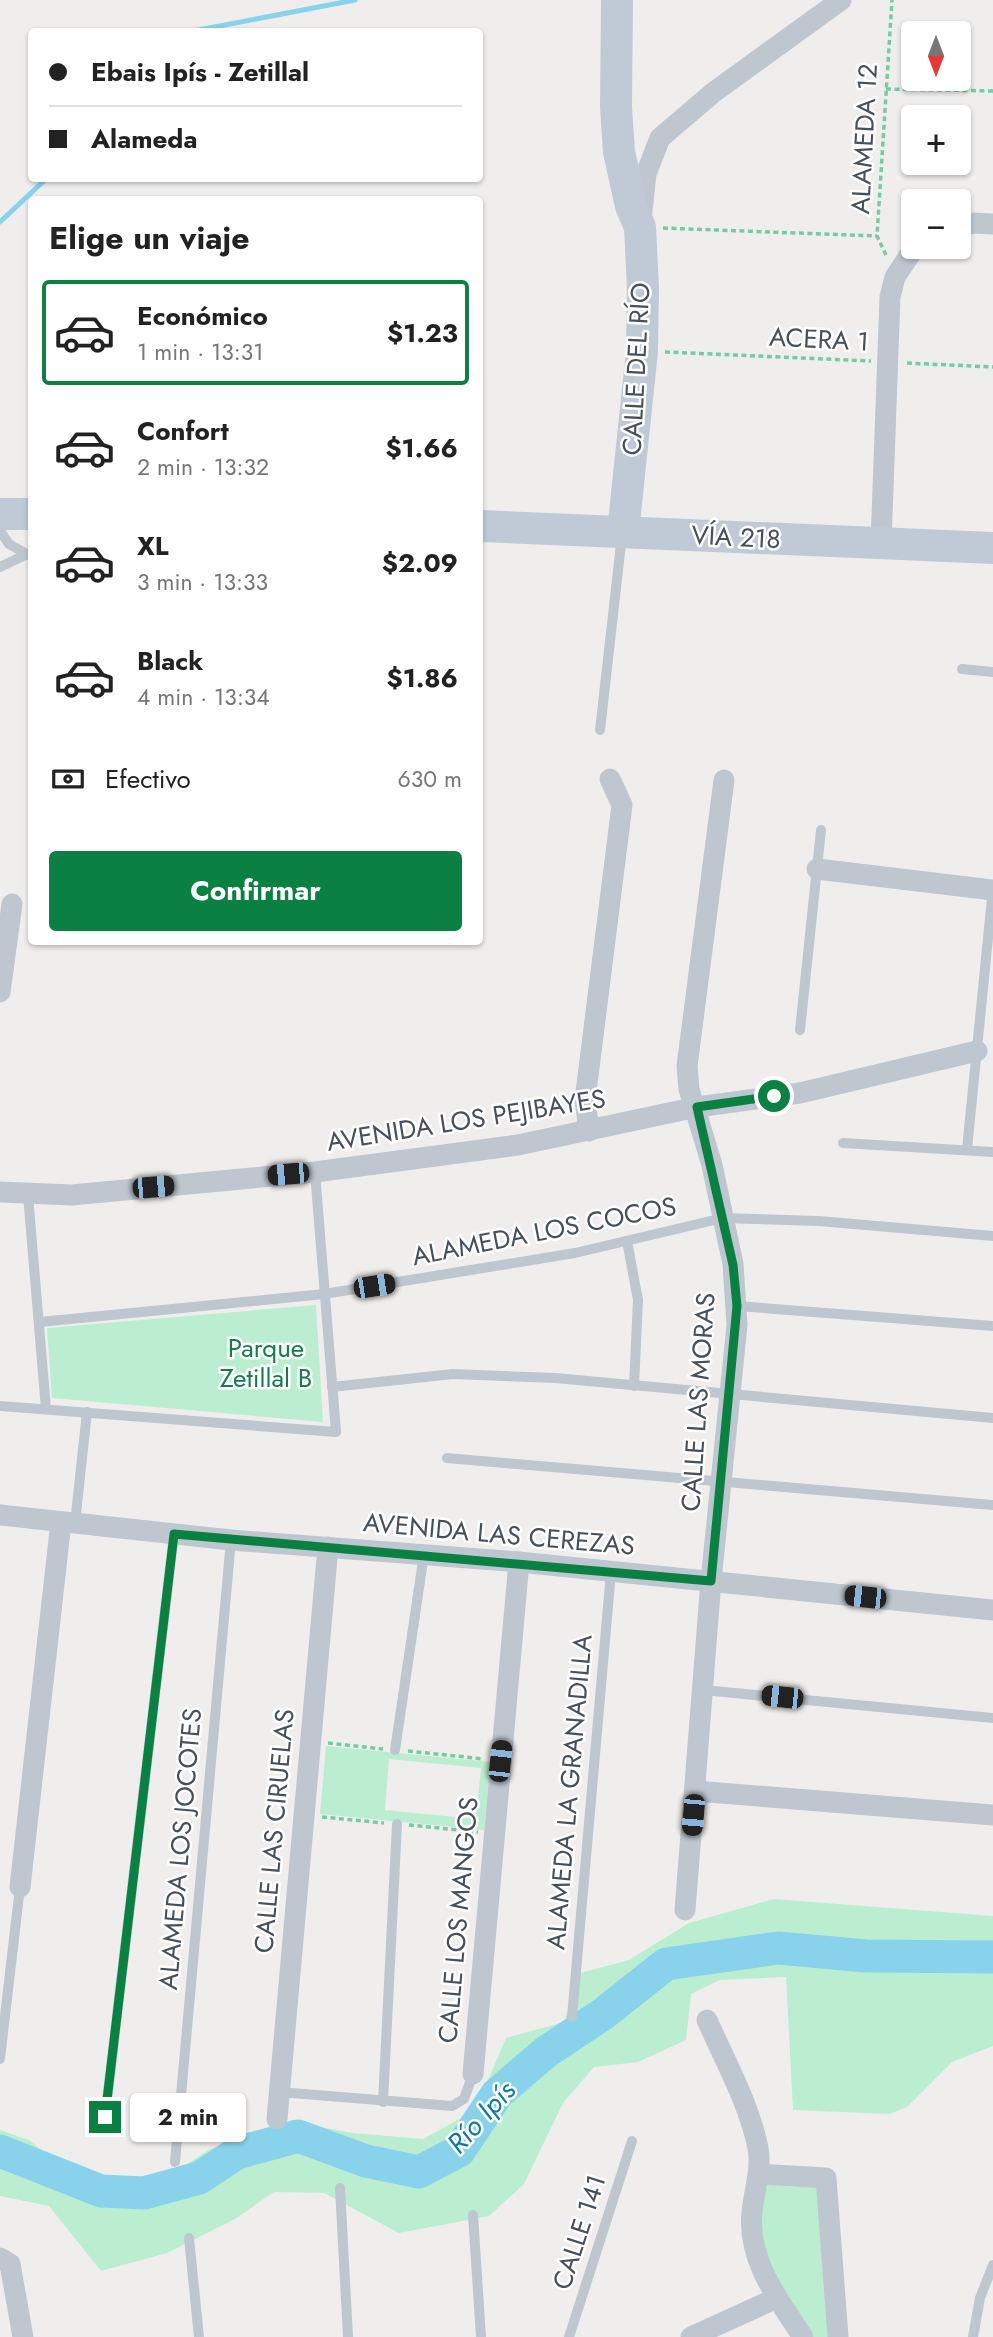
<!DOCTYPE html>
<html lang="es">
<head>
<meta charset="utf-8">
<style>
	:root { --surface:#fff; --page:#f2f2f2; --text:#222; --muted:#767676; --line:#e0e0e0; --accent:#0b8043 }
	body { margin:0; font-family:Jost,sans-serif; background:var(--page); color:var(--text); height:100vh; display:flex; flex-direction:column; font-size:26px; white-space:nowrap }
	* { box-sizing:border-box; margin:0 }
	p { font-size:23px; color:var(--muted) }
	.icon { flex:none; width:38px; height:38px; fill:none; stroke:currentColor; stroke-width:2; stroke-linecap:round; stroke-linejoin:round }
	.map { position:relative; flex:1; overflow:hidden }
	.drawer { position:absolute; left:28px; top:196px; width:455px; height:749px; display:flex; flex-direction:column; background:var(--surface); border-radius:7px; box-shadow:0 2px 5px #0004 }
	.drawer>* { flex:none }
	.hud { position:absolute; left:28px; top:28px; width:455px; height:154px; border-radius:7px; box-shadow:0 2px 5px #0004; display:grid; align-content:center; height:154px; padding:0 21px; background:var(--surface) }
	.needle { width:46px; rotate:180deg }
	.buttons { position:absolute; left:901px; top:21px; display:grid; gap:14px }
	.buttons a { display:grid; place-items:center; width:70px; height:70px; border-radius:7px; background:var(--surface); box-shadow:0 2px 5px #0004; font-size:35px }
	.end { position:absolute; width:32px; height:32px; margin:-16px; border:9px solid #0b8043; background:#fff; box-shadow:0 0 0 4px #fff }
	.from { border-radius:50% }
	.bubble { position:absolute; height:49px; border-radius:7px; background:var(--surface); box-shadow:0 2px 5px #0004; font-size:23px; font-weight:700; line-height:49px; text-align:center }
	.car { position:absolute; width:21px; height:42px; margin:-21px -10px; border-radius:9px; box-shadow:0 0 5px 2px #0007; background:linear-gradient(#222 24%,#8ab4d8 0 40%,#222 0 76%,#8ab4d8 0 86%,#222 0) }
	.hud b { display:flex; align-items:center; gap:24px; height:66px; font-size:26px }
	.hud b+b { border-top:2px solid var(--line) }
	.hud i { width:18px; height:18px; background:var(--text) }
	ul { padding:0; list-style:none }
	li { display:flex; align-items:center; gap:21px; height:105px; margin:0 14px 10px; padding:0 7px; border:4px solid transparent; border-radius:7px }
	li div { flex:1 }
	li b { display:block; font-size:26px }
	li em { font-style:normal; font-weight:700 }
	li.active { border-color:var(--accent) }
	li>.icon { width:63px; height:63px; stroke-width:1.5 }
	h2 { padding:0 21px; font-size:32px; line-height:84px }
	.pay { display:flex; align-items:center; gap:18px; height:77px; padding:0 21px; font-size:26px }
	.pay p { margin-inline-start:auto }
	.button { display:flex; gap:14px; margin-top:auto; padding:14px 21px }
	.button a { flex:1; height:80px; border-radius:7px; background:var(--accent); color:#fff; font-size:28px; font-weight:700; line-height:80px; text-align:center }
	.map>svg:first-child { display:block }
	.green { fill:#bbeed1; fill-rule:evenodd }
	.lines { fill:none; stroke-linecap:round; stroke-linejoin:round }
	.stream { stroke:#88d3eb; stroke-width:5 }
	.river { stroke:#88d3eb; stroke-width:33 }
	.path { stroke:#74cca4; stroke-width:3.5; stroke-dasharray:5 3.5; stroke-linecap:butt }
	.lane { stroke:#bec7d0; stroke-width:10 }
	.street { stroke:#bec7d0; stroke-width:21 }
	.secondary { stroke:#c0cad7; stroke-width:32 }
	.route { stroke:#0b8043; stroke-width:9 }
	.labels { text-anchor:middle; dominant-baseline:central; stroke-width:5; stroke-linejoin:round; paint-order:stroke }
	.street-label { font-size:26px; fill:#46505b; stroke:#fff }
	.park-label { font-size:26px; fill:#177c4d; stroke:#fff }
	.water-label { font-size:28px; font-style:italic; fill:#0c7ba0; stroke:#fff }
</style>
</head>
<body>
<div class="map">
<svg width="993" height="2337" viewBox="0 0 993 2337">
	<rect width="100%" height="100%" fill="#f0eeed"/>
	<g class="green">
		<path d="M 316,1305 L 323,1422 L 52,1398 L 47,1328 Z"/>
		<path d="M 326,1746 L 491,1762 L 484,1830 L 320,1814 ZM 389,1759 L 481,1768 L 476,1819 L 385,1810 Z"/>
		<path d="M 774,1899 L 993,1916 L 993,2046 L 952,2062 L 907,2107 L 890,2114 L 793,2110 L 786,1977 L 720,1980 L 691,1994 L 686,2040 L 638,2062 L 594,2067 L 563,2103 L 524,2184 L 489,2216 L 399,2233 L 324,2193 L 274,2192 L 235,2219 L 167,2253 L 101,2271 L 49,2206 L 0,2196 L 0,2130 L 29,2140 L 56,2162 L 131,2182 L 169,2176 L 210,2149 L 294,2122 L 353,2133 L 423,2139 L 461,2118 L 479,2101 L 506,2038 L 564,2022 L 580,1973 L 629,1960 L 689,1923 Z"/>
		<path d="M 765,2185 L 821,2188 L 831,2337 L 814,2337 C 790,2304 758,2262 759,2218 C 759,2208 763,2196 765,2185 Z"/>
	</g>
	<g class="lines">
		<g class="stream">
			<path d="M 188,32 L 355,0"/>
			<path d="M 0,222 L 47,178"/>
		</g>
		<path class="river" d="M 0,2151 L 101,2191 L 144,2193 L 199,2178 L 237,2153 L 298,2136 L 366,2161 L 419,2172 L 459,2151 L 497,2094 L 546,2052 L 603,2014 L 666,1964 L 778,1948 L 866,1956 L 993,1957"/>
		<g class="path">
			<path d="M 886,89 L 993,91"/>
			<path d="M 663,228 L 877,236"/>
			<path d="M 886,255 L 877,236 L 892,0"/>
			<path d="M 665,352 L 871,361"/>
			<path d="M 907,363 L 993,367"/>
			<path d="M 328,1743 L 383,1749"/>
			<path d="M 408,1751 L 484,1759"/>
			<path d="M 322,1817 L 384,1823"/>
			<path d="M 409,1825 L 478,1832"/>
		</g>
		<g class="lane">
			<path d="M 0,531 L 9,544 L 32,557"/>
			<path d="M 0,567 L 25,555"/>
			<path d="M 962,669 L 993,672"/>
			<path d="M 600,730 L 622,535"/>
			<path d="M 800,1030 L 821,830"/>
			<path d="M 843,1143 L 993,1152"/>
			<path d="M 967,1149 L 993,888"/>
			<path d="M 28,1195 L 46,1409"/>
			<path d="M 627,1241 L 638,1300 L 634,1386"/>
			<path d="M 737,1306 L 993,1326"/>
			<path d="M 40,1322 L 324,1294 L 575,1253 L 723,1218 L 819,1221 L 993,1236"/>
			<path d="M 332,1387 L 453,1374 L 555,1378 L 993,1418"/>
			<path d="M 0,1406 L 336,1432 L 315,1172"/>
			<path d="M 447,1458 L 993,1505"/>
			<path d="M 75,1523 L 87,1412"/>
			<path d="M 703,1690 L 993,1718"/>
			<path d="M 395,1750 L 424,1554"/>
			<path d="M 572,2017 L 611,1572"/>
			<path d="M 0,2059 L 20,1887"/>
			<path d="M 279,2092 L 452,2106 L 464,2099 L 473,2074"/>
			<path d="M 383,2102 L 397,1824"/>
			<path d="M 105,2117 L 174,1534"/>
			<path d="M 175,2162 L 231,1540"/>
			<path d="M 340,2188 L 348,2337"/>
			<path d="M 473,2215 L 481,2337"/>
			<path d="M 189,2238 L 199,2337"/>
			<path d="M 569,2337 L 632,2141"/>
			<path d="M 973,2337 L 980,2298 L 993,2265"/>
		</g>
		<g class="street">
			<path d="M 641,220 L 646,174 L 660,138 L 714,92 L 841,0"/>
			<path d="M 959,227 L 973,223 L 993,224"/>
			<path d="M 881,543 L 890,297 L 895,277 L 915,247"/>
			<path d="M 817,869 L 993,890"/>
			<path d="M 0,992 L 12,904"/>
			<path d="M 589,1131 L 585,1100 L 622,805 L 610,779"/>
			<path d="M 0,1192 L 72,1195 L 315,1172 L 518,1145 L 697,1107 L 800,1093 L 977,1051"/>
			<path d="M 0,1515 L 231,1540 L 519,1562 L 993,1610"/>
			<path d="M 695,1791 L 993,1815"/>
			<path d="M 20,1887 L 61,1522"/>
			<path d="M 685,1910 L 711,1581 L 737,1325 L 733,1264 L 712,1165 L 689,1089 L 687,1066 L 724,780"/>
			<path d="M 707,2020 C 725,2061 749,2103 758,2148 C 762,2170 754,2190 752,2212 C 747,2260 778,2299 803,2337"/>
			<path d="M 473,2074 L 519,1562"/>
			<path d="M 277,2119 L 328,1547"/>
			<path d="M 759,2174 L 826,2178 L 838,2337"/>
			<path d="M 0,2258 L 10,2264 L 23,2337"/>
			<path d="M 691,2337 L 777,2298"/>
		</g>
		<g class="secondary">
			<path d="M 617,0 L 616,107 L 619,152 L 631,206 L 640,227 L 643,289 L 642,351 L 623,532"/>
			<path d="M 0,514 L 32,514"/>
			<path d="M 480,526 L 993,548"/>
		</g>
	</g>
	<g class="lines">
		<path class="route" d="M 105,2117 L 174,1534 L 711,1581 L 737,1306 L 733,1265 L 697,1107 L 774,1096"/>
	</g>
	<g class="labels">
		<g class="street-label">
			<text transform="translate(864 139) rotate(-87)">ALAMEDA 12</text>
			<text transform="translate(819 339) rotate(3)">ACERA 1</text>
			<text transform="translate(636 369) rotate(-87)">CALLE DEL RÍO</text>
			<text transform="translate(736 537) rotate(3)">VÍA 218</text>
			<text transform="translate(466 1120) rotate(-9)">AVENIDA LOS PEJIBAYES</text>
			<text transform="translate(544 1231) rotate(-11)">ALAMEDA LOS COCOS</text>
			<text transform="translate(698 1402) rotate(-86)">CALLE LAS MORAS</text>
			<text transform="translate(499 1534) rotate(5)">AVENIDA LAS CEREZAS</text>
			<text transform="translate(569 1792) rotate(-85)">ALAMEDA LA GRANADILLA</text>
			<text transform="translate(274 1831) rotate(-85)">CALLE LAS CIRUELAS</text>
			<text transform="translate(180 1849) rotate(-85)">ALAMEDA LOS JOCOTES</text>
			<text transform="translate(458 1920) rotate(-85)">CALLE LOS MANGOS</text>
			<text transform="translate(579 2232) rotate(-72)">CALLE 141</text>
		</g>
		<g class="park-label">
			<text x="266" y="1348">Parque<tspan x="266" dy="30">Zetillal B</tspan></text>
		</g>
		<g class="water-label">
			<text transform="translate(481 2117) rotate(-48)">Río Ipís</text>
		</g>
	</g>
</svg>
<div class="buttons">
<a><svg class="needle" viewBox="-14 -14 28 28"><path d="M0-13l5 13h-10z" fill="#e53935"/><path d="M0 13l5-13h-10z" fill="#767676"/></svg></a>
<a>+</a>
<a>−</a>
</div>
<i class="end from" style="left:774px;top:1096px"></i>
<i class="end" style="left:105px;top:2117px"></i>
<div class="bubble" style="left:130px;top:2093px;width:116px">2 min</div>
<i class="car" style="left:288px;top:1174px;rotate:265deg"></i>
<i class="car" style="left:153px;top:1187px;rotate:85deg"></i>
<i class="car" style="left:374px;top:1286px;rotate:81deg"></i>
<i class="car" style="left:865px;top:1597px;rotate:276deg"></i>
<i class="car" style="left:782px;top:1697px;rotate:276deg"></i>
<i class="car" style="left:500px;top:1761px;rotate:6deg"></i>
<i class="car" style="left:693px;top:1815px;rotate:185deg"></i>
<div class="hud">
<b><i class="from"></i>Ebais Ipís - Zetillal</b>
<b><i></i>Alameda</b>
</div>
<section class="drawer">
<h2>Elige un viaje</h2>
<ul>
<li class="active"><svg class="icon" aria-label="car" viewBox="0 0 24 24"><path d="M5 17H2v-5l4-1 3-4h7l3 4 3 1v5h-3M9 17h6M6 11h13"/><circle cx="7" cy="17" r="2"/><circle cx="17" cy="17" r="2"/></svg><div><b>Económico</b><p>1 min · 13:31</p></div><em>$1.23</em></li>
<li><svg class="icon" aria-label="car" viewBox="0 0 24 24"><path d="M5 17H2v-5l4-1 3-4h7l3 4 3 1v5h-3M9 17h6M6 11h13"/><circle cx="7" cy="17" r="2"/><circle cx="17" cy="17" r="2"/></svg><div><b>Confort</b><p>2 min · 13:32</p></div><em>$1.66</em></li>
<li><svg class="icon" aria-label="car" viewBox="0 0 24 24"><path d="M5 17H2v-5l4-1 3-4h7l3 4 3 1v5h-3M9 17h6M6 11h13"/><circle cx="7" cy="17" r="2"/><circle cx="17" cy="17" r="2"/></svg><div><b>XL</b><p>3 min · 13:33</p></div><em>$2.09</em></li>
<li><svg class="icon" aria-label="car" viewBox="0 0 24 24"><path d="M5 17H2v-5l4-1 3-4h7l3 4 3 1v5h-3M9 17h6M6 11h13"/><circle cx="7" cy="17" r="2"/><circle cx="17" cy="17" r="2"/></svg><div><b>Black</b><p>4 min · 13:34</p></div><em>$1.86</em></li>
</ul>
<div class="pay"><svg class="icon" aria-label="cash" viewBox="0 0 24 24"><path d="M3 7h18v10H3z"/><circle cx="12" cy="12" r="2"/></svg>Efectivo<p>630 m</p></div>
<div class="button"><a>Confirmar</a></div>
</section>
</div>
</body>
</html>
